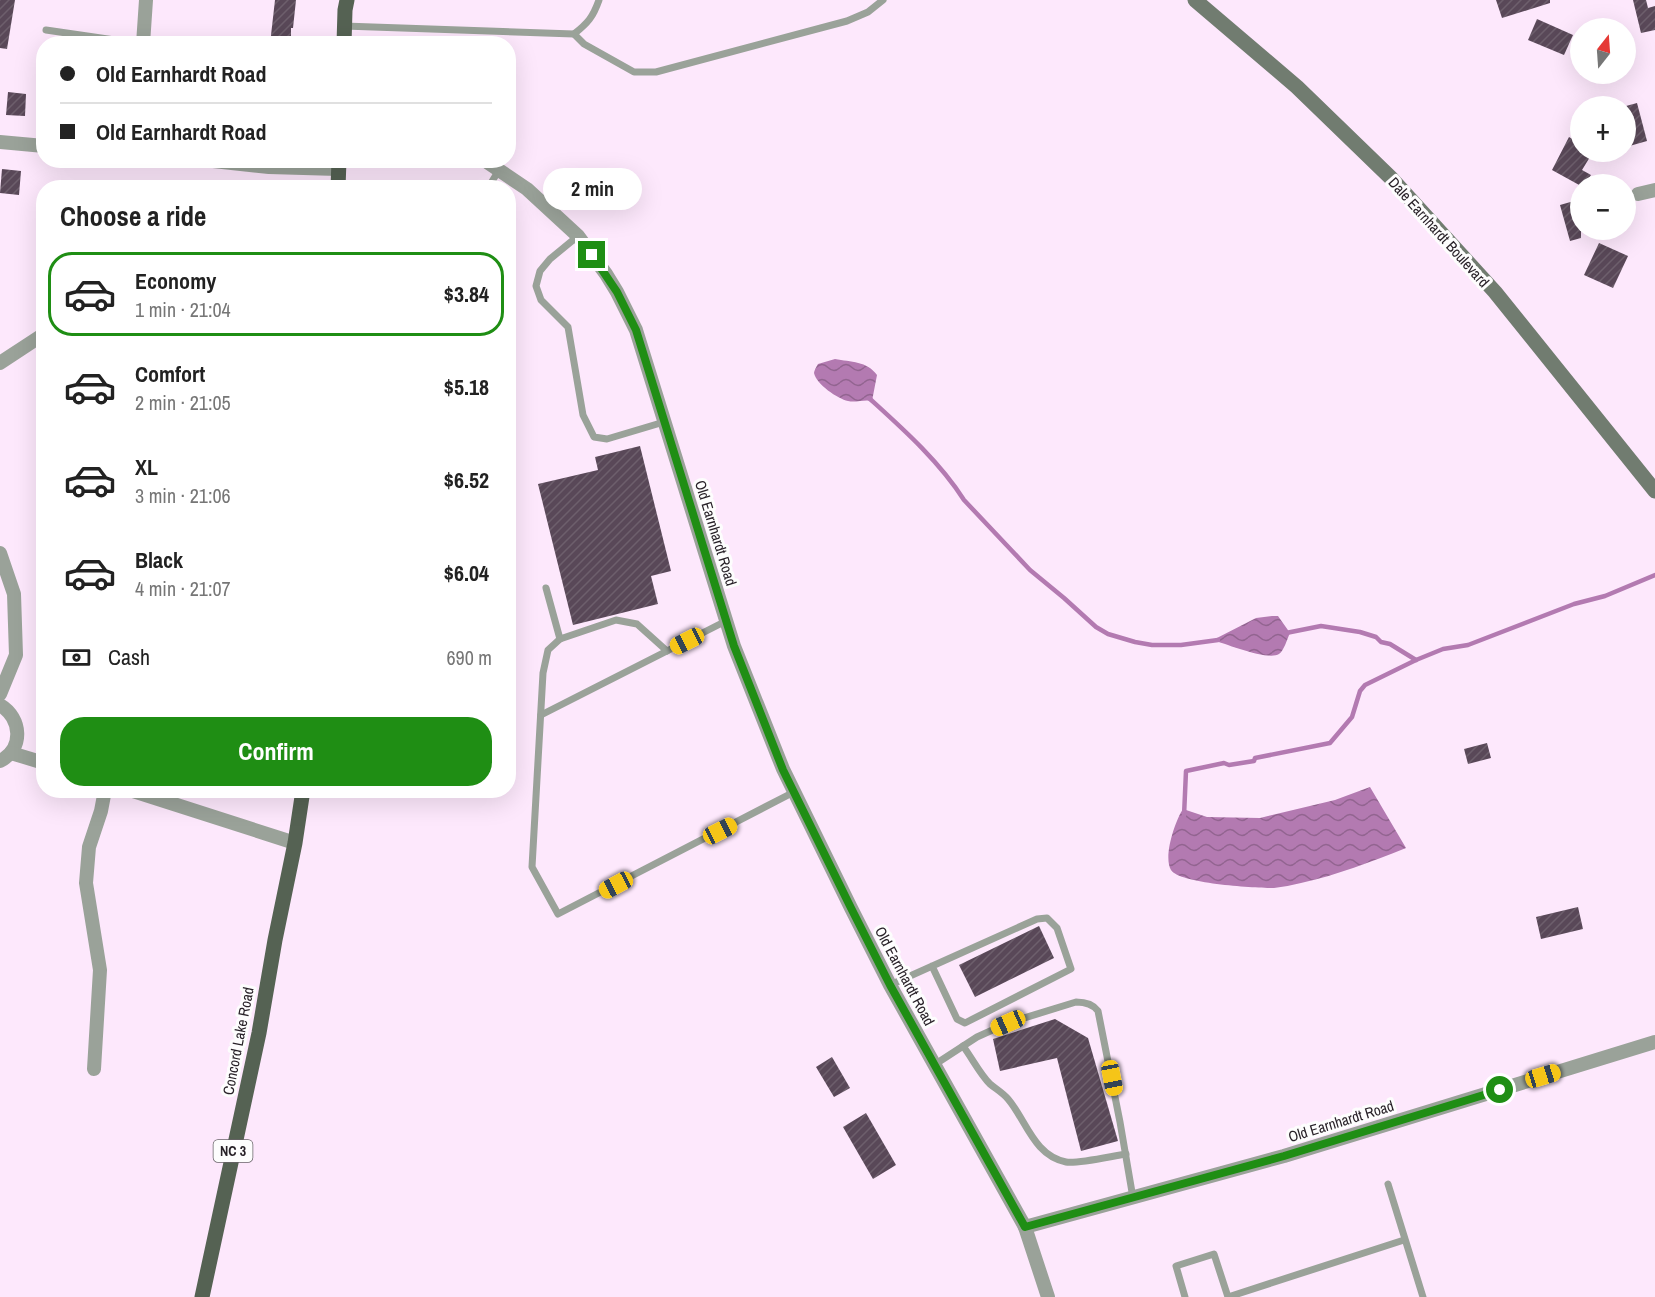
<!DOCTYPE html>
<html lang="en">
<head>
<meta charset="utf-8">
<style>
	:root { --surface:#fff; --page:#f2f2f2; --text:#222; --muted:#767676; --line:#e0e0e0; --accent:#1f8e14 }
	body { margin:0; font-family:"Archivo Narrow",sans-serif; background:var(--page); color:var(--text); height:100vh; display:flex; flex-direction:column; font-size:22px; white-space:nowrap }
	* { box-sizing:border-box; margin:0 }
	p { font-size:20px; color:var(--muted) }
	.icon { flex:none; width:33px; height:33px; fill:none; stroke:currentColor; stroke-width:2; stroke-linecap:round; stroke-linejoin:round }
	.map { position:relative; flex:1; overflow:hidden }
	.side { position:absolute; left:36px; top:180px; width:480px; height:618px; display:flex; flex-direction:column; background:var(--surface); border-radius:24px; box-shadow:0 6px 24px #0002 }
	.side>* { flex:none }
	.top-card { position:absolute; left:36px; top:36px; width:480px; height:132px; border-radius:24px; box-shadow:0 6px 24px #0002; display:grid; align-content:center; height:132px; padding:0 24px; background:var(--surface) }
	.needle { width:39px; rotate:17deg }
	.fabs { position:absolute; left:1570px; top:18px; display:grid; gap:12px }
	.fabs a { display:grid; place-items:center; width:66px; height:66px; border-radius:50%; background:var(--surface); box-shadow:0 6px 24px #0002; font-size:30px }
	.end { position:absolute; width:27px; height:27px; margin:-14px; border:8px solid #1f8e14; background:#fff; box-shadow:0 0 0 3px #fff }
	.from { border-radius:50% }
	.bubble { position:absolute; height:42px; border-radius:21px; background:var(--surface); box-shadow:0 6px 24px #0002; font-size:20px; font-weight:700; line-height:42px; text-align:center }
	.car { position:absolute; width:18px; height:36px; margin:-18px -9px; border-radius:8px; box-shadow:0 0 4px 2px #0007; background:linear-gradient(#f5c518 24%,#345 0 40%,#f5c518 0 76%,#345 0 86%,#f5c518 0) }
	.top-card b { display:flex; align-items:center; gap:21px; height:57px; font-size:22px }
	.top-card b+b { border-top:2px solid var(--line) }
	.top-card i { width:15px; height:15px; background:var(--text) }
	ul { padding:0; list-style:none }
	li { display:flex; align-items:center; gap:18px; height:84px; margin:0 12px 9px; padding:0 12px; border:3px solid transparent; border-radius:24px }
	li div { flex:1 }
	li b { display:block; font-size:22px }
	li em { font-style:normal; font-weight:700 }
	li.active { border-color:var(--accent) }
	li>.icon { width:54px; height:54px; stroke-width:1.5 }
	h2 { padding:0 24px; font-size:27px; line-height:72px }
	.pay { display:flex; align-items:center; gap:15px; height:66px; padding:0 24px; font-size:22px }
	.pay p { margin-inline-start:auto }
	.primary-button { display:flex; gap:12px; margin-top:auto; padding:12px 24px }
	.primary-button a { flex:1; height:69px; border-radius:24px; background:var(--accent); color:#fff; font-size:24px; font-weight:700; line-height:69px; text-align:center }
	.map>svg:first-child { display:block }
	.water { fill:url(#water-waves) }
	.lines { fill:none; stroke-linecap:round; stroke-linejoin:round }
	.stream { stroke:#b37ab1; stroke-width:4.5 }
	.building { fill:url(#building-hatch) }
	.service { stroke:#9aa299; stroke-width:7 }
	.minor { stroke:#9aa299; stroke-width:14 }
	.secondary { stroke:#717c70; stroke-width:15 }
	.primary { stroke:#556253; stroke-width:15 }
	.route { stroke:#1f8e14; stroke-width:8 }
	.labels { text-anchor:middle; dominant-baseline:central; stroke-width:6; stroke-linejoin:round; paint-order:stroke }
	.shield { fill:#fdfdfd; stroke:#686368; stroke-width:1.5 }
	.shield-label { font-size:14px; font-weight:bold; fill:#282128 }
	.street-label { font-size:15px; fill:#282128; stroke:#fdfdfd }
</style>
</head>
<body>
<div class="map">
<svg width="1655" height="1297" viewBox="0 0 1655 1297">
	<defs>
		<pattern id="water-waves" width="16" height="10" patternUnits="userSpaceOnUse" patternTransform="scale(1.5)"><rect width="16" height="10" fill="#b37ab1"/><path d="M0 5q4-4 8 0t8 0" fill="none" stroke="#926490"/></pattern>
		<pattern id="building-hatch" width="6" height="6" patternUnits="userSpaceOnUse" patternTransform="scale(1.5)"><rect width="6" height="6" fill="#594858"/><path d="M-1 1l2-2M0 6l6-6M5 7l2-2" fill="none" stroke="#6d5f6c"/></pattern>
	</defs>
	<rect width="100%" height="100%" fill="#fde8fc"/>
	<g class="water">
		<path d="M 835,359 C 851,362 867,361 877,375 L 872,401 C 864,399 856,403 848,401 C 838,399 816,384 814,373 C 814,371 816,367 818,364 Z"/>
		<path d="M 1272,616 L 1278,616 L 1290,633 C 1287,639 1284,651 1279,654 C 1268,661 1226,644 1213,640 L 1256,618 Z"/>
		<path d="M 1370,787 L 1406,848 C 1371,862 1337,875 1301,883 C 1292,885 1283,887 1274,888 C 1256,888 1180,884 1171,870 C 1163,857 1175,821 1183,809 L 1207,817 L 1260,818 L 1335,800 Z"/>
	</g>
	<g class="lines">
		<g class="stream">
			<path d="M 870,399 C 903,429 939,461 964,500 L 1030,570 L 1064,598 L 1096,627 L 1108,634 L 1135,642 L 1152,645 L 1181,645 L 1218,640"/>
			<path d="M 1286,633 L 1321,626 L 1360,632 L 1376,637 L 1381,642 L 1390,644 L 1416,660"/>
			<path d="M 1184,816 L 1186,771 L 1224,763 L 1229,765 L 1254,761 L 1255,758 L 1330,743 L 1352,717 L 1360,691 L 1365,685 L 1416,660 L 1443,649 L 1468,645 L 1574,604 L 1605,596 L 1655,575"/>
		</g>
	</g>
	<g class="building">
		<path d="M 0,0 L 15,0 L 7,49 L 0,48 Z"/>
		<path d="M 275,0 L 296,0 L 293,28 L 291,28 L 291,44 L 270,44 Z"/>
		<path d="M 1496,0 L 1550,0 L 1550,3 L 1502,18 Z"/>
		<path d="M 1633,0 L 1646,0 L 1648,8 L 1655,6 L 1655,30 L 1641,33 Z"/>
		<path d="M 1537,19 L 1573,35 L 1564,55 L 1528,40 Z"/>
		<path d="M 8,92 L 26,94 L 25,116 L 6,115 Z"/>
		<path d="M 1637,103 L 1647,141 L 1626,147 L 1626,106 Z"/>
		<path d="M 1569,137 L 1581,144 L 1581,152 L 1593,152 L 1582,170 L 1591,175 L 1585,184 L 1581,184 L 1581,186 L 1552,170 Z"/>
		<path d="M 2,169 L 21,171 L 19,195 L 0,193 Z"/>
		<path d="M 1581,199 L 1581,238 L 1570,241 L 1560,205 Z"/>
		<path d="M 1599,243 L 1628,256 L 1613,288 L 1584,275 Z"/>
		<path d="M 640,446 L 671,571 L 651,576 L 658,604 L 573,625 L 538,484 L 598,470 L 595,457 Z"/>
		<path d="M 1487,743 L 1491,758 L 1468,764 L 1464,749 Z"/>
		<path d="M 1578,907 L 1583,929 L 1541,939 L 1536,917 Z"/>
		<path d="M 1039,926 L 1054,958 L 975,997 L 959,965 Z"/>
		<path d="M 1055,1019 L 1088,1038 L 1118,1141 L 1081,1151 L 1057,1058 L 1000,1071 L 993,1039 Z"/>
		<path d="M 832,1057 L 850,1088 L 834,1097 L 816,1067 Z"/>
		<path d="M 866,1113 L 896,1165 L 873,1179 L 843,1127 Z"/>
	</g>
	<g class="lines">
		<g class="service">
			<path d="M 344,26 L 574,34 C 588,23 593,17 599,0"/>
			<path d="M 46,30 L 142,44"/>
			<path d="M 574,34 L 584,44 L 634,72 L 656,72 L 847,21 L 868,12 L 883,0"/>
			<path d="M 488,188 L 499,170"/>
			<path d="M 578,236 L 550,259 L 540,271 L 536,286 L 541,300 L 568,327 L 583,415 L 594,437 L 607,439 L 664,422"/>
			<path d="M 546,588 L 560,639"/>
			<path d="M 667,651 L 637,624 L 616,620 L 560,639 L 548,650 L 543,673 L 532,867 L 558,914 L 794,792"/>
			<path d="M 541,715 L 726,621"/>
			<path d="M 890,985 L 1037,919 L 1047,918 L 1057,928 L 1071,969 L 965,1023 L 957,1019 L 932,966"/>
			<path d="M 963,1046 C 972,1058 980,1074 990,1084 C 996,1089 1003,1093 1008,1099 C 1026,1120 1034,1156 1066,1162 C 1078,1164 1112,1156 1126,1154"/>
			<path d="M 934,1065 L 977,1037 L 1008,1023 L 1076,1002 C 1084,1002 1093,1004 1098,1011 L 1120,1122 L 1133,1198"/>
			<path d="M 1388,1184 L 1423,1297"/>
			<path d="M 1185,1297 L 1176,1266 L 1214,1254 L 1228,1297 L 1404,1240"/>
		</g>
		<g class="minor">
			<path d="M 143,44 L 146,0"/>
			<path d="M 0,142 L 44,146"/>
			<path d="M 204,160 L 269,167 L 338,169"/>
			<path d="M 484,160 L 527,189 L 578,236 L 606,274 L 617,292 L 636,330 L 734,646 L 783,769 L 851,908 L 890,985 L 1025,1227 L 1284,1156 L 1655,1042"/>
			<path d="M 1638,194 L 1655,190"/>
			<path d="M 0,363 L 44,334"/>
			<path d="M 0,553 L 14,594 L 16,655 L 0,694"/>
			<path d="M 0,705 C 22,718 24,749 0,761"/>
			<path d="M 11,753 L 44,763"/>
			<path d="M 130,790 L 295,843"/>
			<path d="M 94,1069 L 100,970 L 86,883 L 89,847 L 101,811 L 105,790"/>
			<path d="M 1025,1227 L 1048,1297"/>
		</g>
		<path class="secondary" d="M 1195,0 L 1297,87 L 1392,179 L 1495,292 L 1655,491"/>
		<g class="primary">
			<path d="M 344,44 L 345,10 L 347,0"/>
			<path d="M 338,188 L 339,160"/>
			<path d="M 202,1297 L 259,1033 L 275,940 L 295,843 L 303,790"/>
		</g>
	</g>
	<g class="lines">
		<path class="route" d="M 592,255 L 617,292 L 636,330 L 734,646 L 783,770 L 851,908 L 890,985 L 1025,1227 L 1284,1156 L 1500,1090"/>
	</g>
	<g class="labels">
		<rect class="shield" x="213.5" y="1140" width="39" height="22" rx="4.5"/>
		<g class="shield-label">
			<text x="233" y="1151">NC 3</text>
		</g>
		<g class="street-label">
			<text transform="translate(1439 232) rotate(48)">Dale Earnhardt Boulevard</text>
			<text transform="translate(716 533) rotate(73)">Old Earnhardt Road</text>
			<text transform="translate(905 976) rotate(62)">Old Earnhardt Road</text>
			<text transform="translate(238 1041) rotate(-79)">Concord Lake Road</text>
			<text transform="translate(1341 1121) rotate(-17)">Old Earnhardt Road</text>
		</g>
	</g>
</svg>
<div class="fabs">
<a><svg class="needle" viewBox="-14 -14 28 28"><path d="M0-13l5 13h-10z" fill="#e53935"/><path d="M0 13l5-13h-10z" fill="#767676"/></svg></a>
<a>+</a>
<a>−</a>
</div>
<i class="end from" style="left:1500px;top:1090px"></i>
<i class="end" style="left:592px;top:255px"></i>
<div class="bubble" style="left:543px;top:168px;width:99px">2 min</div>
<i class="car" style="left:687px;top:641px;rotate:243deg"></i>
<i class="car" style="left:720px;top:831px;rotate:63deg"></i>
<i class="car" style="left:616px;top:885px;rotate:242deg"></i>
<i class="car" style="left:1008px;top:1023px;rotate:246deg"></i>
<i class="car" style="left:1543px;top:1076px;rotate:73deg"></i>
<i class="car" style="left:1112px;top:1078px;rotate:169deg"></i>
<div class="top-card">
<b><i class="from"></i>Old Earnhardt Road</b>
<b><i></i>Old Earnhardt Road</b>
</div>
<section class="side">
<h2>Choose a ride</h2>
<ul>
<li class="active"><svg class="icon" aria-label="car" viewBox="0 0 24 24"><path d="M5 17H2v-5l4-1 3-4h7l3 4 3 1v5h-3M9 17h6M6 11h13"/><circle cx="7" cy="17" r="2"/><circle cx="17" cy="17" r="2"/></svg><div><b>Economy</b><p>1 min · 21:04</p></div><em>$3.84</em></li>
<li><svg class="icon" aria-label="car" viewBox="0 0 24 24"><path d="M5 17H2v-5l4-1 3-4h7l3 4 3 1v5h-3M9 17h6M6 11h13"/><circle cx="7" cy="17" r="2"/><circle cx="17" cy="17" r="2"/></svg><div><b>Comfort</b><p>2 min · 21:05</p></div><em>$5.18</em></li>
<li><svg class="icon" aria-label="car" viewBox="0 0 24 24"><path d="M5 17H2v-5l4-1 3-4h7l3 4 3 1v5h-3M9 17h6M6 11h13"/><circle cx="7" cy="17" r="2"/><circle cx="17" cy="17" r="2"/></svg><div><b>XL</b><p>3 min · 21:06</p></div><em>$6.52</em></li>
<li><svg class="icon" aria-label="car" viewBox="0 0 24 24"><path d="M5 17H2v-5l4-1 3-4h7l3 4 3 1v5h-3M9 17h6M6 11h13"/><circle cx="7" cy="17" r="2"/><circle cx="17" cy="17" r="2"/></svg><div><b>Black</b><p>4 min · 21:07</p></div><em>$6.04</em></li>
</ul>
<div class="pay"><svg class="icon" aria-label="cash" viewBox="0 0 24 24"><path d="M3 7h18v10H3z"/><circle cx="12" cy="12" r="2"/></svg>Cash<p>690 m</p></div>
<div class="primary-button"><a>Confirm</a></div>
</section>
</div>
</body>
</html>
